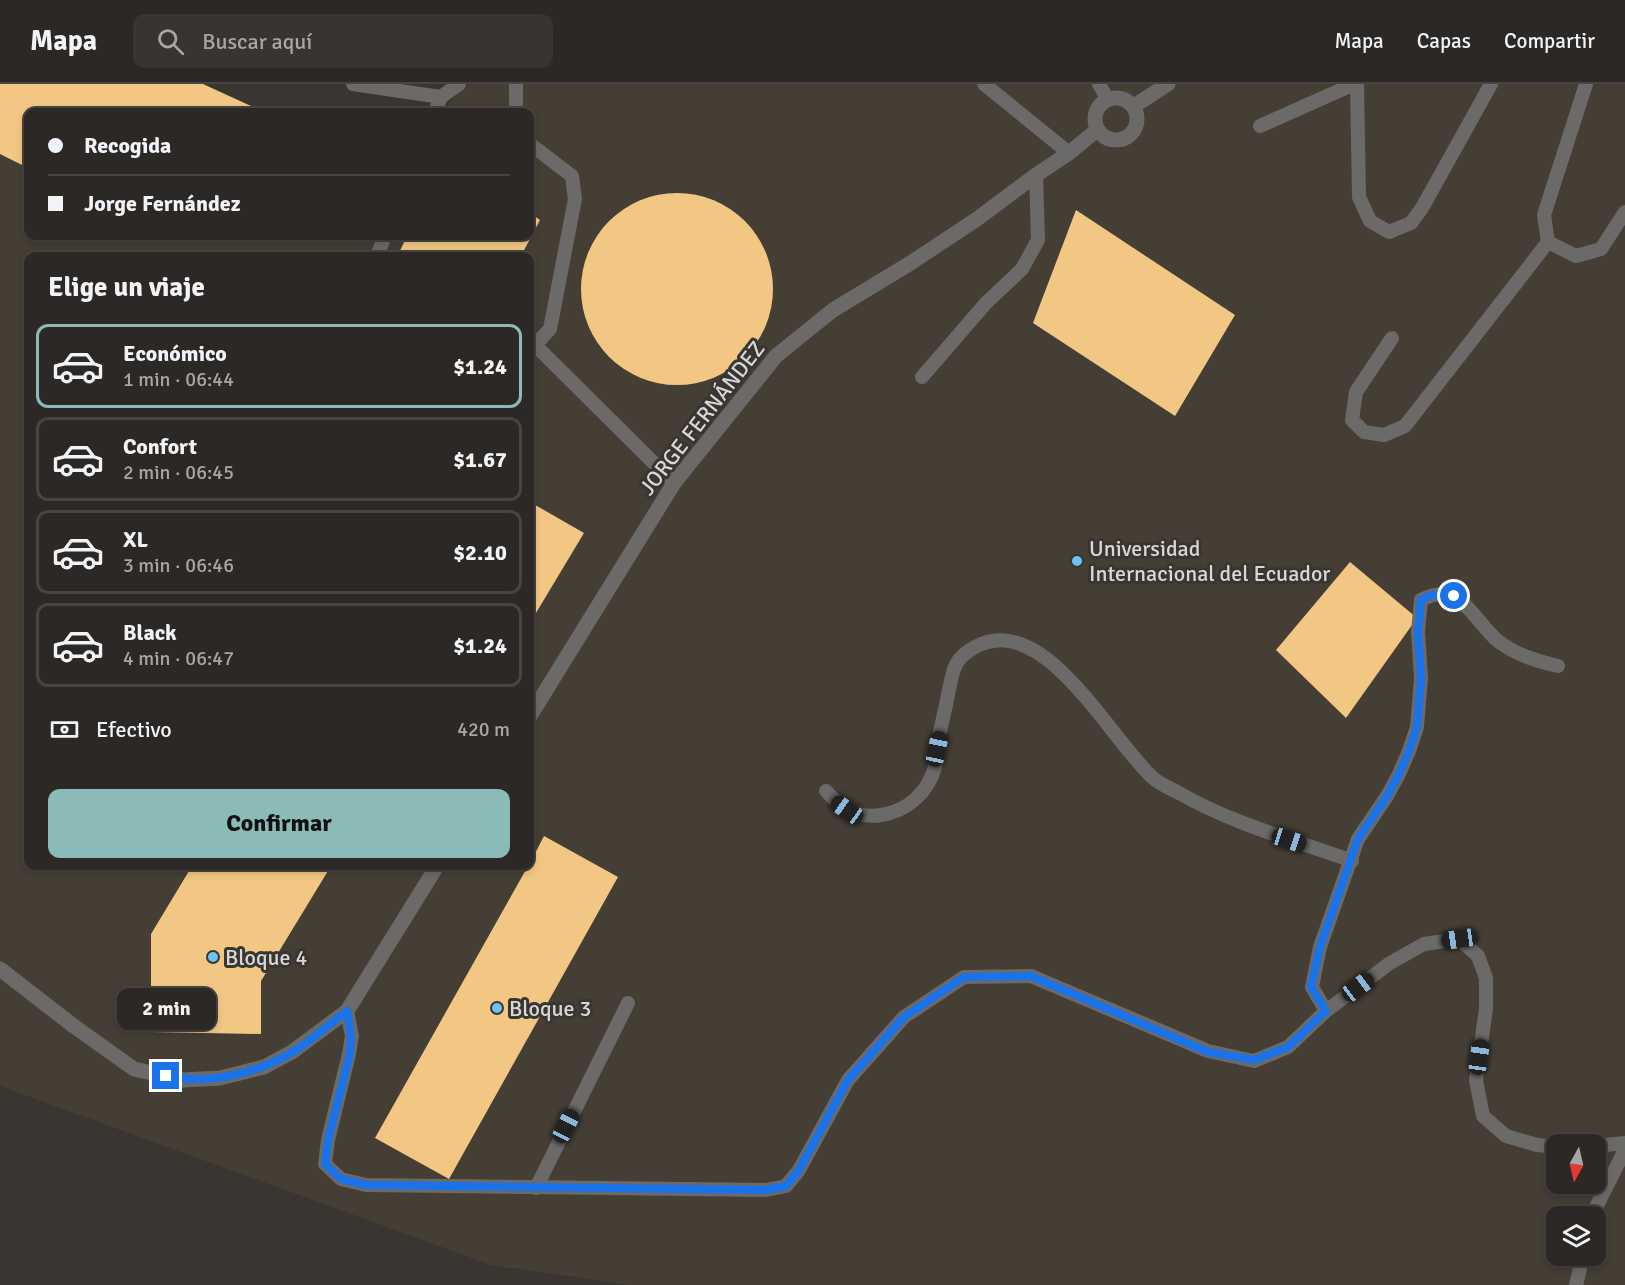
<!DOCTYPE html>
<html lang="es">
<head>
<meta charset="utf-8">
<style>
	:root { --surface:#2b2826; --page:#373432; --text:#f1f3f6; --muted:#a6a6a7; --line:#474443; --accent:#8bbbb9 }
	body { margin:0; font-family:Signika,sans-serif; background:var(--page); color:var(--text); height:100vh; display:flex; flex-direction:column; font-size:22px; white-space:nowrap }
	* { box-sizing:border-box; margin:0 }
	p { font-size:20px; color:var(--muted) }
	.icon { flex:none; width:33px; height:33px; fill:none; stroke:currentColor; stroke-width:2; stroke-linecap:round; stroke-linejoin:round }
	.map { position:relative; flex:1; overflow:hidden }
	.details { position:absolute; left:24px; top:168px; width:510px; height:618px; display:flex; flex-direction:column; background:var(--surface); border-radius:12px; box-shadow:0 3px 9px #0003,0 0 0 2px var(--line) }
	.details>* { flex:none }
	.top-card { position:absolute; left:24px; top:24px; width:510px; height:132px; border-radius:12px; box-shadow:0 3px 9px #0003,0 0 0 2px var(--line); display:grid; align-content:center; height:132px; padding:0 24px; background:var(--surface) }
	.needle { width:39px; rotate:188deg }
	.tools { position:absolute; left:1546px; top:1050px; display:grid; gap:12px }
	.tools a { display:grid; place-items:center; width:60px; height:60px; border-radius:12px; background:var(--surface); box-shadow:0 3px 9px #0003,0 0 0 2px var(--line); font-size:30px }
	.end { position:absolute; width:27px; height:27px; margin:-14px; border:8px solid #1a73e8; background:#fff; box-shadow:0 0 0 3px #fff }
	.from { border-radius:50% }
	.bubble { position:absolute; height:42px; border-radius:12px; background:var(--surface); box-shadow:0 3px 9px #0003,0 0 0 2px var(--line); font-size:20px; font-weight:800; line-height:42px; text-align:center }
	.car { position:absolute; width:18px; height:36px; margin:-18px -9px; border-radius:8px; box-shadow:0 0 4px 2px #0007; background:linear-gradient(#222 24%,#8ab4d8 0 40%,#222 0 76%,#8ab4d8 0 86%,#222 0) }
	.top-card b { display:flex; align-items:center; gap:21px; height:57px; font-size:22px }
	.top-card b+b { border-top:2px solid var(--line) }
	.top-card i { width:15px; height:15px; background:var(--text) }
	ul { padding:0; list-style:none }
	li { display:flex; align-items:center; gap:18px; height:84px; margin:0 12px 9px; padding:0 12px; border:3px solid var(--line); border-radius:12px }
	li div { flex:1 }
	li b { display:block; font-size:22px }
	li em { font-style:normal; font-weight:800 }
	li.active { border-color:var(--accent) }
	li>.icon { width:54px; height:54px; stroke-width:1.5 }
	h2 { padding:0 24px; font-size:27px; line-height:72px }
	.pay { display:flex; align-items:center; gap:15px; height:66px; padding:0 24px; font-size:22px }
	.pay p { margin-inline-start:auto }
	.button { display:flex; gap:12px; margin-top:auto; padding:12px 24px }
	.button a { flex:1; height:69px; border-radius:12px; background:var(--accent); color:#111; font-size:24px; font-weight:800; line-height:69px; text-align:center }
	header { display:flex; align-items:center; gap:36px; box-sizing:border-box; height:84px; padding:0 30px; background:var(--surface); border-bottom:2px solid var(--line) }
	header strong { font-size:28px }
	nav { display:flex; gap:33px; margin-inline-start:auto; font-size:21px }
	.search { width:420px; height:54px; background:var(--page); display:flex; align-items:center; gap:15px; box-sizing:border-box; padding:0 21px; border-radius:12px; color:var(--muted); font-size:22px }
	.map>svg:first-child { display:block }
	.built { fill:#443e35; fill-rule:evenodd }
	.building { fill:#f2c783 }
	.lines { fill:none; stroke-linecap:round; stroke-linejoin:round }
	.service { stroke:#6c6a68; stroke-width:14 }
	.minor { stroke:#6c6a68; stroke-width:15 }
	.route { stroke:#1a73e8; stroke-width:8 }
	.poi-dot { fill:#6ac3f1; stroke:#393632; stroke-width:2 }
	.labels { text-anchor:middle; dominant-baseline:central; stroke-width:6; stroke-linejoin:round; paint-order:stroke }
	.street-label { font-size:22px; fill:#dad8d6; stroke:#393632 }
	.poi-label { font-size:22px; fill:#dad8d6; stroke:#393632; text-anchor:start }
</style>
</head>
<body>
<header>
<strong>Mapa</strong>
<div class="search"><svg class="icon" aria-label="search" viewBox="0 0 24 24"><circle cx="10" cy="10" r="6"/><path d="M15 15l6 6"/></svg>Buscar aquí</div>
<nav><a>Mapa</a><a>Capas</a><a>Compartir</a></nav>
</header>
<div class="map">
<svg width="1625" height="1201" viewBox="0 0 1625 1201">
	<rect width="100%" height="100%" fill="#393632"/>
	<path class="built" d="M 0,0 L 133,0 L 178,28 L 28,28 L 28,152 L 530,152 L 530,28 L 440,28 L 468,0 L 1625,0 L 1625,1201 L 630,1201 L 491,1181 L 0,1002 ZM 28,172 L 530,172 L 530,782 L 28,782 ZM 1557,1060 L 1596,1060 L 1596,1100 L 1557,1100 ZM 1557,1132 L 1596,1132 L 1596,1172 L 1557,1172 Z"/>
	<g class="building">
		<path d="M 0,0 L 203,0 L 251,22 L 247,28 L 28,28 L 28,84 L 0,70 Z"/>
		<circle cx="677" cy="205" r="96"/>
		<path d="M 1076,126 L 1235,231 L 1175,332 L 1033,239 Z"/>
		<path d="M 530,129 L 540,136 L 521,172 L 401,172 L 398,171 L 407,152 L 530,152 Z"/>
		<path d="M 167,152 L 184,152 L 181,158 Z"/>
		<path d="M 530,418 L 584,449 L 530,539 Z"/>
		<path d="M 1350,478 L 1417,534 L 1346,634 L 1276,566 Z"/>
		<path d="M 544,752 L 618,793 L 449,1095 L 375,1054 L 528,782 L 530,782 L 530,779 Z"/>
		<path d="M 192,782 L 331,782 L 261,897 L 261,950 L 151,948 L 151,850 Z"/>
	</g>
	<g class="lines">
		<g class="service">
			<path d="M 353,0 L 441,13 L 459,0"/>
			<path d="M 984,0 L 1069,69"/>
			<path d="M 1099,0 L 1108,16"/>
			<path d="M 1357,0 L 1359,113 L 1370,137 L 1389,148 L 1411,139 L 1422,124 L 1491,0"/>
			<path d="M 1586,0 L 1544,131 L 1548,158 L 1576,172 L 1601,165 L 1625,128"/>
			<path d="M 435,28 L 441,13"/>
			<path d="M 516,28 L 516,0"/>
			<path d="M 1260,42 L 1354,0"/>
			<path d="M 530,60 L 572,92 L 575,115 L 550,245 L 535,261 L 530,263"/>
			<path d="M 377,172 L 385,152"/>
			<path d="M 1392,254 L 1356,308 L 1352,336 L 1364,348 L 1384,351 L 1405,342 L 1548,158"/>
			<path d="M 535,261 L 674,399"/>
			<path d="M 922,293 L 986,219 L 1022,185 L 1038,156 L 1036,91"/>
			<path d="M 826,707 C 840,723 859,735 881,731 C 908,727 928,708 935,683 C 936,677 936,671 937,665 C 939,648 944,632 947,616 C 949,606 951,595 954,585 C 959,570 978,559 993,557 C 1054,547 1112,656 1152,693 C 1159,700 1170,704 1179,709 C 1233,740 1294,756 1352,777"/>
			<path d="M 347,927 L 352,952 L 349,970 L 328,1056 L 325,1080 L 341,1095 L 366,1101 L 766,1106 L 786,1102 L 799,1086 L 848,996 L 904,933 L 964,893 L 1031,892 L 1208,967 L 1254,977 L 1288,963 L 1326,927 L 1390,879 L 1424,860 L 1459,855 L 1478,872 L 1486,894 L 1486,925 L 1476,996 L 1483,1032 L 1506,1052 L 1537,1061 L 1557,1063"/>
			<path d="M 1326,927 L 1312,903 L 1320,863 L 1358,755 L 1387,712 L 1399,690 L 1409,667 L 1417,643 L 1421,594 L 1418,548 L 1421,516 C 1460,495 1473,536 1498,557 C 1516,571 1537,577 1558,582"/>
			<path d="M 1596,1062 L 1625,1059"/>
			<path d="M 536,1104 L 628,919"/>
			<path d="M 1593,1132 L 1595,1125 L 1625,1066"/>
			<path d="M 1576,1201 L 1583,1172"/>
		</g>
		<g class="minor">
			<circle cx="1116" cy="35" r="21"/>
			<path d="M 1134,22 L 1168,0"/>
			<path d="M 530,632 L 674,399 L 776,272 L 833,226 L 909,180 L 977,135 L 1036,91 L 1069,69 L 1097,46"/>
			<path d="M 0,885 L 75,943 L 134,985 L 183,996 L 220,994 L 264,983 L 292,968 L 347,927 L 437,782"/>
		</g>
	</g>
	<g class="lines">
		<path class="route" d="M 166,992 C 207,1001 255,990 291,969 C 311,957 328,941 347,927 L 351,952 L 350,970 L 328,1056 L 325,1080 L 341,1095 L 366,1101 L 766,1106 L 786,1102 L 799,1086 L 848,996 L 904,933 L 964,893 L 1031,892 L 1208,968 L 1254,976 L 1288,963 L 1326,927 L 1311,903 L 1320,863 L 1358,755 L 1387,712 L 1399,690 L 1409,667 L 1417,643 L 1421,594 L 1418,548 L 1421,516 C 1433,509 1441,509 1454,512"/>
	</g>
	<g class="poi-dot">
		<circle cx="1077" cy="477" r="6"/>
		<circle cx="213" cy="873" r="6"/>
		<circle cx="497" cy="924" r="6"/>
	</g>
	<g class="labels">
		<g class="street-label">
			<text transform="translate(702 334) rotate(-52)">JORGE FERNÁNDEZ</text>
		</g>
		<g class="poi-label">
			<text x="1089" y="464">Universidad<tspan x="1089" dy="25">Internacional del Ecuador</tspan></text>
			<text x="225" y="873">Bloque 4</text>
			<text x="509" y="924">Bloque 3</text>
		</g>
	</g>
</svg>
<div class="tools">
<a><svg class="needle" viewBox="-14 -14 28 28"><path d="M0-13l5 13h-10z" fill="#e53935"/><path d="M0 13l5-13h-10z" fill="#a6a6a7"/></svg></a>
<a><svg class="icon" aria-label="layers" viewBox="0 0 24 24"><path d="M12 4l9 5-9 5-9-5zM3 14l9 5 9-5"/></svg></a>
</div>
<i class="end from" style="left:1454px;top:512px"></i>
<i class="end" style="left:166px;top:992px"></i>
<div class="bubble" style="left:117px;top:904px;width:99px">2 min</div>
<i class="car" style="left:937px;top:665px;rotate:12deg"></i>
<i class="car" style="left:847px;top:726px;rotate:305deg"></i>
<i class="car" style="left:1289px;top:756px;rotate:108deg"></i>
<i class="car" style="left:1459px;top:855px;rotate:262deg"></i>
<i class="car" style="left:1358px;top:903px;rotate:53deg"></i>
<i class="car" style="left:1479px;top:973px;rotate:8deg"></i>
<i class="car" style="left:566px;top:1042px;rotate:27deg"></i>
<div class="top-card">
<b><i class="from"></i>Recogida</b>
<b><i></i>Jorge Fernández</b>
</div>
<section class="details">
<h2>Elige un viaje</h2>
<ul>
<li class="active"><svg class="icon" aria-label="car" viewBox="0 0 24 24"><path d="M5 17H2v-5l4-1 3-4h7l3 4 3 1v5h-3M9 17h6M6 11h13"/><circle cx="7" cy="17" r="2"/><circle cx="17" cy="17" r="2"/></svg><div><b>Económico</b><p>1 min · 06:44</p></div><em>$1.24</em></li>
<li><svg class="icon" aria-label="car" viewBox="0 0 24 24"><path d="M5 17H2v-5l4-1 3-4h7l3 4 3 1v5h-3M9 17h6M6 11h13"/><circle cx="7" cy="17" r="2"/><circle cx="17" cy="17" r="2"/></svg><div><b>Confort</b><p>2 min · 06:45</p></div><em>$1.67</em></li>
<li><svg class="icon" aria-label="car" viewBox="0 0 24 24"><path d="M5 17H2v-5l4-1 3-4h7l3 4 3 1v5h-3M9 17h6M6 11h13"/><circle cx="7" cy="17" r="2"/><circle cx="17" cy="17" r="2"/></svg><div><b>XL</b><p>3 min · 06:46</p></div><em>$2.10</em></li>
<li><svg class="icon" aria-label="car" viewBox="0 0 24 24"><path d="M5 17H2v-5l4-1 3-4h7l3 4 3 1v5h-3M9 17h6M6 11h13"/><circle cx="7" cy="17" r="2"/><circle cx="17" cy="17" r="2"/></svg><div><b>Black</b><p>4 min · 06:47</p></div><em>$1.24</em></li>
</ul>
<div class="pay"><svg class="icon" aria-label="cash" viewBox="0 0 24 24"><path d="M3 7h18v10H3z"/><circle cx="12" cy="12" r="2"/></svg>Efectivo<p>420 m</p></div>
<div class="button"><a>Confirmar</a></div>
</section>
</div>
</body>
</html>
